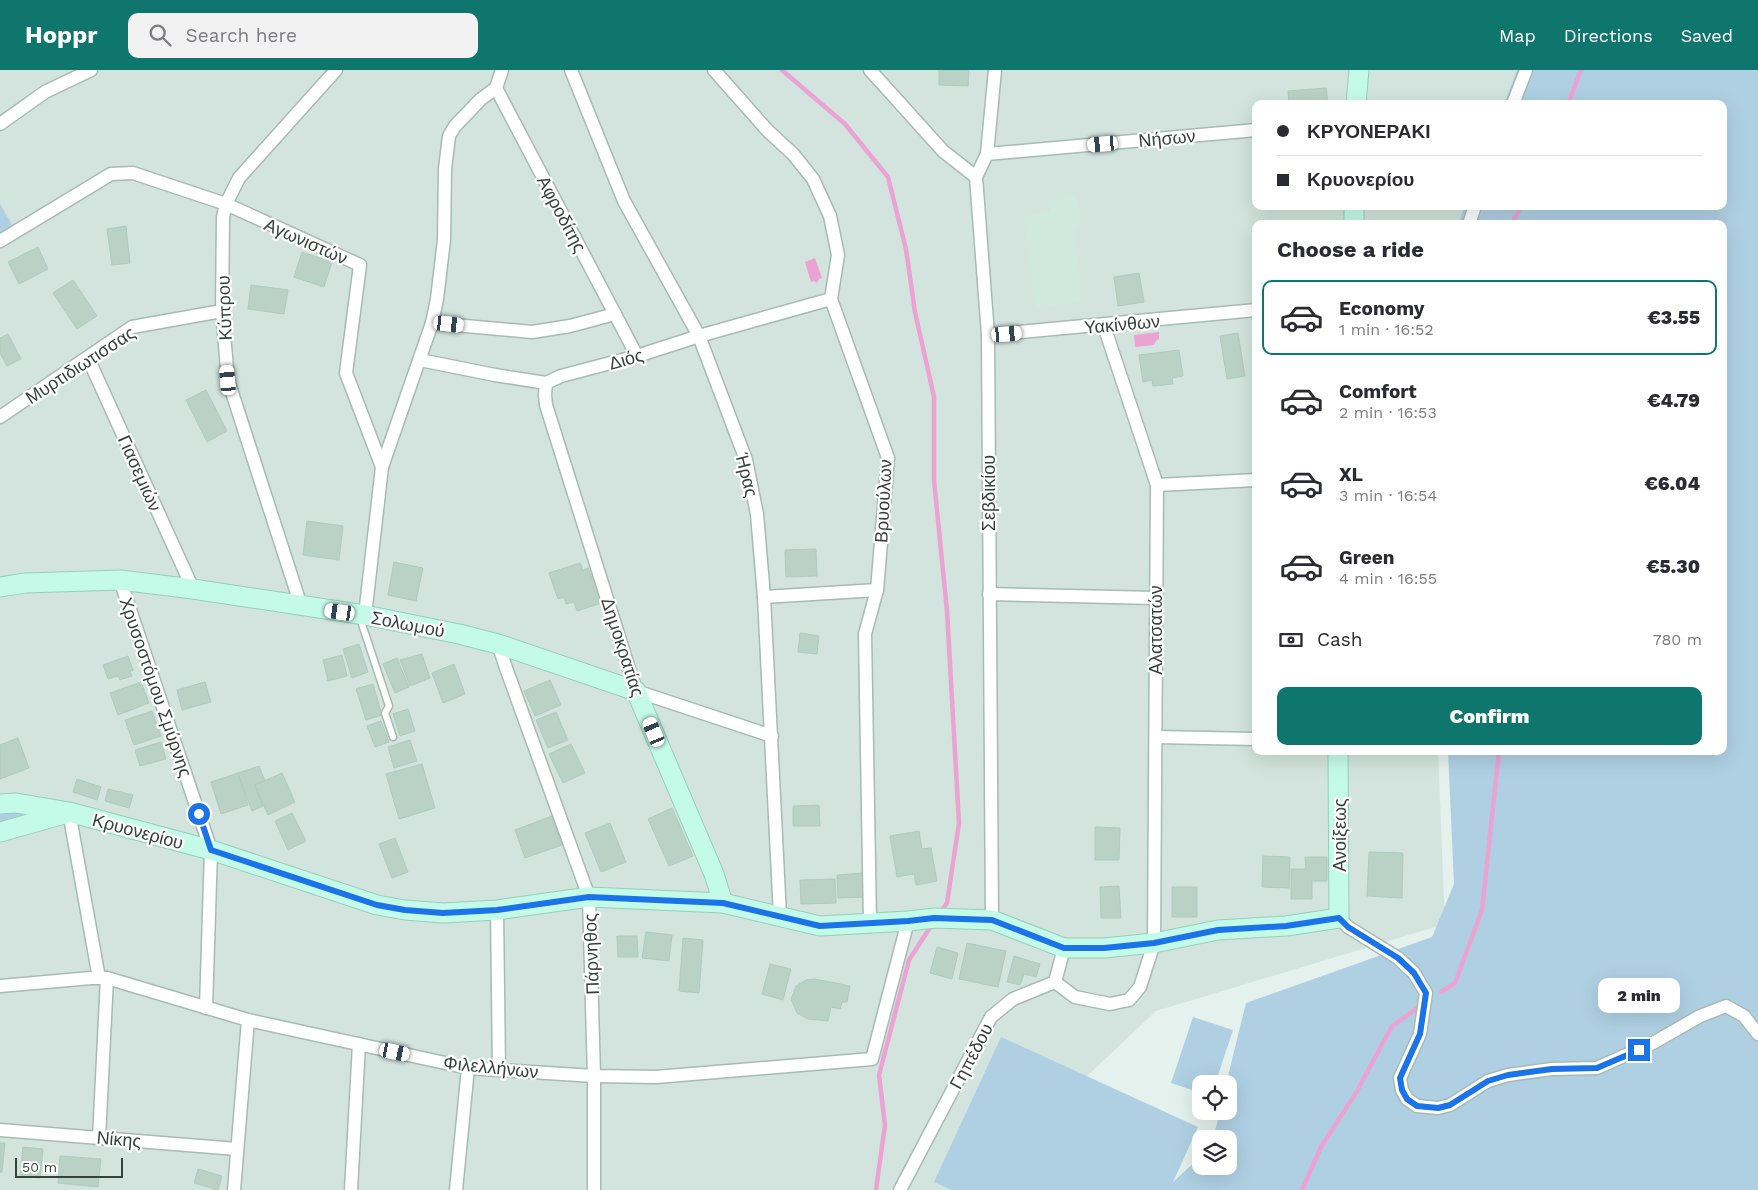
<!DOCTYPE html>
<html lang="en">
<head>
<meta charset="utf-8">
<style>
	:root { --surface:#fff; --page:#f2f2f3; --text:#2b2b33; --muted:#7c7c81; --line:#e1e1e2; --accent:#0f766e }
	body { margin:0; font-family:"Work Sans",sans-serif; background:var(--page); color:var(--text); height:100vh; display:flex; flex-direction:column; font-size:19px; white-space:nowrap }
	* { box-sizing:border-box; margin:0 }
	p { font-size:16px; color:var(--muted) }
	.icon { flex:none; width:28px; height:28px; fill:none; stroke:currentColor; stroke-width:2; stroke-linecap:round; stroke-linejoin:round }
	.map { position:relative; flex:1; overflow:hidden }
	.details { position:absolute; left:1252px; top:150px; width:475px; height:535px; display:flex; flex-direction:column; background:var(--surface); border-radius:10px; box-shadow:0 5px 20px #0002 }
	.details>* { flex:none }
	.top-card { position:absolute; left:1252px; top:30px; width:475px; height:110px; border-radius:10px; box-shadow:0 5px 20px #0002; display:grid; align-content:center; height:110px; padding:0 25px; background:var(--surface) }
	.fabs { position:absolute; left:1192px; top:1005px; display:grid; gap:10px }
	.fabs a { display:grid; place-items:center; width:45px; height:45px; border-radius:10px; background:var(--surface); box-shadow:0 5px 20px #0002; font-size:25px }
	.scale { position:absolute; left:15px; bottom:12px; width:108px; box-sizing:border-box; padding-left:5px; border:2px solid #34423c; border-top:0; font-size:14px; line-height:18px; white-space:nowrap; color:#34423c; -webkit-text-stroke:4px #fff; paint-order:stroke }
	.end { position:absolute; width:22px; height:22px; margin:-11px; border:6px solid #1a73e8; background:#fff; box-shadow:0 0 0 2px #fff }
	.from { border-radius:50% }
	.bubble { position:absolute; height:35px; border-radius:10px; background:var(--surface); box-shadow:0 5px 20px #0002; font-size:16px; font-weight:800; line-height:35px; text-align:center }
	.car { position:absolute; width:15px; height:30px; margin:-15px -8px; border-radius:6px; box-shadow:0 0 4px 1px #0007; background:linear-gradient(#fff 24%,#345 0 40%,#fff 0 76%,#345 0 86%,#fff 0) }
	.top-card b { display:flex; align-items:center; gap:18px; height:48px; font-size:19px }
	.top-card b+b { border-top:1px solid var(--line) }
	.top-card i { width:12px; height:12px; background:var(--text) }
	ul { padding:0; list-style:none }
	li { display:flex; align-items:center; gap:15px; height:75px; margin:0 10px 8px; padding:0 15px; border:2px solid transparent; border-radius:10px }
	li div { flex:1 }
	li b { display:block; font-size:19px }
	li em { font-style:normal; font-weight:800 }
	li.on { border-color:var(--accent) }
	li>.icon { width:45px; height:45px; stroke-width:1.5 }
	h2 { padding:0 25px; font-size:22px; line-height:60px }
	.pay { display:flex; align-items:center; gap:12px; height:55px; padding:0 25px; font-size:19px }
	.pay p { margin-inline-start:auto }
	.primary-button { display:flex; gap:10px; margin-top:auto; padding:10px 25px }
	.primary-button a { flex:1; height:58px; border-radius:10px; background:var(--accent); color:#fff; font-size:20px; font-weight:800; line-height:58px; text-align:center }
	header { display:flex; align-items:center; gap:30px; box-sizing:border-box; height:70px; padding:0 25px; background:var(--accent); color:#fff }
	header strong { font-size:24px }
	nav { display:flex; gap:28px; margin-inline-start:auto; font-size:18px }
	.search { width:350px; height:45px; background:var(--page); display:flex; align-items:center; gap:12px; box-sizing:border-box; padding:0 18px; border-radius:10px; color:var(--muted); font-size:19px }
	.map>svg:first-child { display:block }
	.residential { fill:#d2e4dd }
	.education { fill:#cfe9df }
	.green { fill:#afd0e3 }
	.water { fill:#eba3d4 }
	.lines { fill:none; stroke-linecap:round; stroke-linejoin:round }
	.stream { stroke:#eba3d4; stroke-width:4.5 }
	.building { fill:#bad1c6; stroke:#aeccbd }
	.lane-casing { stroke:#a7bbb2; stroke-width:9 }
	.street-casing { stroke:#a7bbb2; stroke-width:15 }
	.secondary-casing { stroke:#96ceba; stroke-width:21 }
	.lane { stroke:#fff; stroke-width:6 }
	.street { stroke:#fff; stroke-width:12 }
	.secondary { stroke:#c4fbe8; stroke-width:19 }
	.route { stroke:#1a73e8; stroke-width:6 }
	.labels { text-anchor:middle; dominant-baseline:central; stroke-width:4.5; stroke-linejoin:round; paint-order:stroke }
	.street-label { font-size:18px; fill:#34423c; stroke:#fff }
</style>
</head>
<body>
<header>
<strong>Hoppr</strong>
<div class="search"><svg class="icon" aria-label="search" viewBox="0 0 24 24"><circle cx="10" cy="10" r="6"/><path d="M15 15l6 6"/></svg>Search here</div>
<nav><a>Map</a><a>Directions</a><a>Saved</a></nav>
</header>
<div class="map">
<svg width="1758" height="1120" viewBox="0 0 1758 1120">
	<rect width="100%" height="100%" fill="#e4f1ec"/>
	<path class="residential" d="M 0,0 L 1602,0 L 1584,34 L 1256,34 L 1256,136 L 1531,136 L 1522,154 L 1256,154 L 1256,681 L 1438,681 L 1445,854 L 1156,941 L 966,1120 L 0,1120 Z"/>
	<path class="education" d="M 1076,126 L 1081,158 L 1073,159 L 1082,232 L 1035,237 L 1025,146 L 1050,142 L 1049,129 Z"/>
	<g class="green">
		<path d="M 1517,0 L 1758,0 L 1758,1120 L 951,1120 L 934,1112 L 1001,967 L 1198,1057 L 1173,1112 L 1201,1086 L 1201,1096 L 1229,1096 L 1229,1069 L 1213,1069 L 1220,1041 L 1229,1041 L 1229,1014 L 1226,1014 L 1246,933 L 1432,867 L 1454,814 L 1448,681 L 1724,681 L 1724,154 L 1458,154 L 1465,136 L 1724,136 L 1724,34 L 1504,34 Z"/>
		<path d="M 0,134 L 14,158 L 0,167 Z"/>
		<path d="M 0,740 L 14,740 L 45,747 L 0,758 Z"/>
		<path d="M 1193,947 L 1233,960 L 1215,1014 L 1201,1014 L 1201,1023 L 1171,1013 Z"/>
	</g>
	<g class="water">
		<path d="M 815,188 L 822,208 L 819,209 L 817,213 L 814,211 L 811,212 L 805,192 Z"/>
		<path d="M 1159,262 L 1159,269 L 1156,271 L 1154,275 L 1135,277 L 1134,265 Z"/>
	</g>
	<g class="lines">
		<g class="stream">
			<path d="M 782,0 L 845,54 L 888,107 L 906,179 L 915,242 L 934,327 L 934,410 L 947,541 L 959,753 L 947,833 L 941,842"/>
			<path d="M 1568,34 L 1581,0"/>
			<path d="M 1512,154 L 1521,136"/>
			<path d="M 1441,922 L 1455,913 L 1482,840 L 1499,681"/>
			<path d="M 876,1120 L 885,1055 L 879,1005 L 909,890 L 933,853"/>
			<path d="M 1302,1120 L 1321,1077 L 1357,1021 L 1392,956 L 1422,935"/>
		</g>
	</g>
	<g class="building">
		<path d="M 939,0 L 969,0 L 968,16 L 939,15 Z"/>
		<path d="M 1326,18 L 1328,34 L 1289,34 L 1288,21 Z"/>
		<path d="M 126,156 L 130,193 L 112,195 L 107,159 Z"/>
		<path d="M 38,177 L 48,199 L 19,214 L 8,192 Z"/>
		<path d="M 302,182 L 332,192 L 324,217 L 294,207 Z"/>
		<path d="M 1139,203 L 1144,232 L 1118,236 L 1114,207 Z"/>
		<path d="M 73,210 L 97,246 L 77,259 L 53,223 Z"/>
		<path d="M 251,215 L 288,220 L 284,244 L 248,239 Z"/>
		<path d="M 1238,263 L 1245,306 L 1227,309 L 1220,266 Z"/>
		<path d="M 8,264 L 21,289 L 7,296 L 0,283 L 0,268 Z"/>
		<path d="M 1179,280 L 1183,306 L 1172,308 L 1173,314 L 1153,316 L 1152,310 L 1143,312 L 1139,285 Z"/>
		<path d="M 206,320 L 227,361 L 207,372 L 186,330 Z"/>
		<path d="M 307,451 L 343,456 L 339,490 L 303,485 Z"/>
		<path d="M 816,479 L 817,506 L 786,507 L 785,480 Z"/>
		<path d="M 394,492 L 423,498 L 416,531 L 388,525 Z"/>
		<path d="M 580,493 L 583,500 L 588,498 L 592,509 L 597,507 L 605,532 L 577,541 L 574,532 L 566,534 L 564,527 L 558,529 L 549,503 Z"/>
		<path d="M 800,563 L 819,566 L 817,584 L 798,582 Z"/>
		<path d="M 359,574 L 368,602 L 352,608 L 343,579 Z"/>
		<path d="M 422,584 L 430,608 L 410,616 L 400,590 Z"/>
		<path d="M 342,585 L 347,606 L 328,611 L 323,590 Z"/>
		<path d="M 128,586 L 133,600 L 130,601 L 132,606 L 120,610 L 118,606 L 108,609 L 103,595 Z"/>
		<path d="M 397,588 L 409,617 L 395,623 L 383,594 Z"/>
		<path d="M 454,594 L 465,624 L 443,633 L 432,603 Z"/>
		<path d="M 550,610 L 561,635 L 535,646 L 524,621 Z"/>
		<path d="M 141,612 L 149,633 L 118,645 L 110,623 Z"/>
		<path d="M 205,612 L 211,632 L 182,640 L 177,620 Z"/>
		<path d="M 373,614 L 382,645 L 366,650 L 356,619 Z"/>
		<path d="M 408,639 L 415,661 L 400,666 L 393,644 Z"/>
		<path d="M 152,641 L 161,666 L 134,675 L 125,650 Z"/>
		<path d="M 556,642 L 568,670 L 548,678 L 536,650 Z"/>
		<path d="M 381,651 L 389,672 L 375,677 L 367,656 Z"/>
		<path d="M 18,668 L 29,698 L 0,709 L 0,675 Z"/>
		<path d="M 410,670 L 417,691 L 394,698 L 388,677 Z"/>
		<path d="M 161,672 L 166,689 L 140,696 L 135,680 Z"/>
		<path d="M 571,674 L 585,703 L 563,713 L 549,684 Z"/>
		<path d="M 422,694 L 435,738 L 399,749 L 386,704 Z"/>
		<path d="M 259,696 L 265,711 L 255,715 L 263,736 L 252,741 L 238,703 Z"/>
		<path d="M 238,703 L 248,735 L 221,744 L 211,712 Z"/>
		<path d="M 282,703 L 295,732 L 268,745 L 255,715 Z"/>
		<path d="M 77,709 L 101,717 L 97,730 L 73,722 Z"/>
		<path d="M 108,719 L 133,725 L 129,738 L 105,731 Z"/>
		<path d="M 819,735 L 820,756 L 793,756 L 793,736 Z"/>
		<path d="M 672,738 L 693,786 L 669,796 L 648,749 Z"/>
		<path d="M 292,743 L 306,771 L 288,780 L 275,751 Z"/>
		<path d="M 552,746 L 562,775 L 525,788 L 515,760 Z"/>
		<path d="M 610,753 L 626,792 L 601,802 L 585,763 Z"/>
		<path d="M 1095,757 L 1120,758 L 1119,790 L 1095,790 Z"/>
		<path d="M 919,761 L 922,779 L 931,778 L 937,811 L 916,815 L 914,804 L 897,807 L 890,766 Z"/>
		<path d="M 395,768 L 408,802 L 392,808 L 379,774 Z"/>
		<path d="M 1369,782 L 1403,783 L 1402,828 L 1367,826 Z"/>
		<path d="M 1263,786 L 1290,787 L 1289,818 L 1262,817 Z"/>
		<path d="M 1305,787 L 1327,787 L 1327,811 L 1312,811 L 1312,829 L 1291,829 L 1291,799 L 1306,799 Z"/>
		<path d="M 864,803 L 865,827 L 838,828 L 837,805 Z"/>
		<path d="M 835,809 L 836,833 L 801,834 L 800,810 Z"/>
		<path d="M 1119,816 L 1121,848 L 1101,848 L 1100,817 Z"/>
		<rect x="1172" y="817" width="25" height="30"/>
		<path d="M 646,862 L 672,865 L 669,891 L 642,888 Z"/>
		<path d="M 617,866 L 637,866 L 638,887 L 618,887 Z"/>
		<path d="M 683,868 L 703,870 L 699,923 L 679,921 Z"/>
		<path d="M 967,873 L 1006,881 L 998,917 L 959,909 Z"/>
		<path d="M 937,877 L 958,883 L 952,909 L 930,903 Z"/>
		<path d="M 1014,886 L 1040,894 L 1036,907 L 1024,904 L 1020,915 L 1007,912 Z"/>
		<path d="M 770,894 L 791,899 L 783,930 L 762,924 Z"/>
		<path d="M 815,909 L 850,916 L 847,932 L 842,932 L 840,939 L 831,937 L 828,951 L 808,949 L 797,943 L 791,929 L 796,916 L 806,910 Z"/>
		<path d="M 0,1073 L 5,1073 L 2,1102 L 0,1102 Z"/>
		<path d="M 23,1077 L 43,1079 L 40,1108 L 20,1106 Z"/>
		<path d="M 60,1086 L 101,1089 L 98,1117 L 58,1113 Z"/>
		<path d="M 198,1099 L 222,1106 L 218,1120 L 194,1113 Z"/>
	</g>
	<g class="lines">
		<defs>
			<path id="lane" d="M 360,548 L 389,636 L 385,643 L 393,667"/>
			<g id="street">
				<path d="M 502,0 L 496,18 L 637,286"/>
				<path d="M 571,0 L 624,131 L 699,266 L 746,390 L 757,444 L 764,527 L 780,846"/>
				<path d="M 714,0 L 768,61 L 793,84 L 813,109 L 830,146 L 838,185 L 831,229 L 888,388 L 877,520 L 865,564 L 870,853"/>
				<path d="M 870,0 L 943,81 L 976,107"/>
				<path d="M 1513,34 L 1526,0"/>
				<path d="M 0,54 L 45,22 L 91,0"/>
				<path d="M 987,84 L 1256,60"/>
				<path d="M 1469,154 L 1475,136"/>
				<path d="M 0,171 L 111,104 L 133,103 L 226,134 L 360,195 L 346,303 L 382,397"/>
				<path d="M 432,253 L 532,262 L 570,256 L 615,244"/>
				<path d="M 988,265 L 1256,240"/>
				<path d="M 88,288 L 193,519"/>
				<path d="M 420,290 L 495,305 L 546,313 L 561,306 L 637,286 L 699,266 L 831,229"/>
				<path d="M 546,313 L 545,325 L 546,335 L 636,621 L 772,666"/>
				<path d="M 0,347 L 132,257 L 222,241"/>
				<path d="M 1157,415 L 1256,410"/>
				<path d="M 120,510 L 211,780 L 206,938"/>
				<path d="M 989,524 L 1155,528"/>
				<path d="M 764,527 L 877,520"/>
				<path d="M 301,536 L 228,310 L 222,241 L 223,147 L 226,134 L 239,108 L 336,0"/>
				<path d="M 365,545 L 382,397 L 432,253 L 437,229 L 444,170 L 445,99 L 449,66 L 455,56 L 481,29 L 496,18"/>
				<path d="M 498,574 L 506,598 L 589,827 L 594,1006 L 594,1120"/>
				<path d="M 1156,667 L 1256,669"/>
				<path d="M 69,742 L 99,908"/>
				<path d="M 497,840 L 499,1000"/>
				<path d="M 1339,848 L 1348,857 L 1398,888 L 1414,903 L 1426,923 L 1420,964 L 1400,1008 L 1402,1020 L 1407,1029 L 1417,1036 L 1438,1038 L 1450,1035 L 1488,1011 L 1508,1005 L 1552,999 L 1597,998 L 1653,973 L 1700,946 L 1726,936 L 1744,946 L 1758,964"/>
				<path d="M 992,850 L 988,265 L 976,107 L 987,84 L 995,0"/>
				<path d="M 1055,912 L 1075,927 L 1110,934 L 1129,930 L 1140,917 L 1154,873 L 1157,415 L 1104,256"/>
				<path d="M 1055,912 L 1064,878"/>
				<path d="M 0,916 L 91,908 L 107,908 L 248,950 L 468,998 L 594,1006 L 656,1007 L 872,989 L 908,851"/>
				<path d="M 0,1060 L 237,1079"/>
				<path d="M 99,1068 L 107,908"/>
				<path d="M 234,1120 L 248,950"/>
				<path d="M 351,1120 L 359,974"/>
				<path d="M 456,1120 L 468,998"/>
				<path d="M 900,1120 L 991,947 L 1013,929 L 1055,912"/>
			</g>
			<g id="secondary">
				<path d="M 1356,34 L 1359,0"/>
				<path d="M 1354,154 L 1354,136"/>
				<path d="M 0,517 L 25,513 L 120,510 L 193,519 L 365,545 L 459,564 L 498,574 L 636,621 L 714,804 L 723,833"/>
				<path d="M 0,734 L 16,733 L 69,742 L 211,780 L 377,835 L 405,840 L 443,843 L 497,840 L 589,827 L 723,833 L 820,856 L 908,851 L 935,848 L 992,850 L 1064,878 L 1104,878 L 1154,873 L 1218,860 L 1286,856 L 1339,848 L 1338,681"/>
				<path d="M 0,762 L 64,744"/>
			</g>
		</defs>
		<use href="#lane" class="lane-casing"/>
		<use href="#street" class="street-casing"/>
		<use href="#secondary" class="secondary-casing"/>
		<use href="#lane" class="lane"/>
		<use href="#street" class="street"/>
		<use href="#secondary" class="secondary"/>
	</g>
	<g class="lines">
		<path class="route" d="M 199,744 L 211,780 L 377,835 L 405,840 L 443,843 L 497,840 L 589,827 L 723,833 L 820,856 L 908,851 L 934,848 L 992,850 L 1064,878 L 1104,878 L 1154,873 L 1218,860 L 1286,856 L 1339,848 L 1348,857 L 1398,888 L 1414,903 L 1426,923 L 1420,964 L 1400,1008 L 1402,1020 L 1407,1029 L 1417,1036 L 1438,1038 L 1450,1035 L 1488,1011 L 1508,1005 L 1552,999 L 1597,998 L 1639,980"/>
	</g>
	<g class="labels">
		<g class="street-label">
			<text transform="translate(1167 68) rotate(-5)">Νήσων</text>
			<text transform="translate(562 144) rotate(62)">Αφροδίτης</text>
			<text transform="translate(306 171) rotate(24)">Αγωνιστών</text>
			<text transform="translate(224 238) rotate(-92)">Κύπρου</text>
			<text transform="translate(1122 254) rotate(-5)">Υακίνθων</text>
			<text transform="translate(626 289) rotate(-16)">Διός</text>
			<text transform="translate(80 295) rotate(-33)">Μυρτιδιωτισσας</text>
			<text transform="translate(140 403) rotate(66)">Γιασεμιών</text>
			<text transform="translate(747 405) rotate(76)">Ήρας</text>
			<text transform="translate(988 423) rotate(-90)">Σεβδικίου</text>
			<text transform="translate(883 431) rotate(-87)">Βρυούλων</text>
			<text transform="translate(408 554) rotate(11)">Σολωμού</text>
			<text transform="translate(1155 560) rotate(-90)">Αλατσατών</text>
			<text transform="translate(623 577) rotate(72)">Δημοκρατίας</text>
			<text transform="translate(156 617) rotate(71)">Χρυσοστόμου Σμύρνης</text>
			<text transform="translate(138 761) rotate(15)">Κρυονερίου</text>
			<text transform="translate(1339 765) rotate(-90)">Ανοίξεως</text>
			<text transform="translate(591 884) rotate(-92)">Πάρνηθος</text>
			<text transform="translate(971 986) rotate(-62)">Γηπέδου</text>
			<text transform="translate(491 997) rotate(6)">Φιλελλήνων</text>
			<text transform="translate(119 1069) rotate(5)">Νίκης</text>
		</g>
	</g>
</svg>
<div class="fabs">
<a><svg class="icon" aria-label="locate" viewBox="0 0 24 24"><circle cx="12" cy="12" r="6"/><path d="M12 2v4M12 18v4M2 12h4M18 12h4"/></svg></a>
<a><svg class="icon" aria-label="layers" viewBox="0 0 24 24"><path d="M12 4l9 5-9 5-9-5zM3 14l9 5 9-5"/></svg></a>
</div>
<div class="scale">50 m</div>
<i class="end from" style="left:199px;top:744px"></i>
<i class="end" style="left:1639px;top:980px"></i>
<div class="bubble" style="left:1598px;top:908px;width:82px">2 min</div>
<i class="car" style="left:1103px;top:74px;rotate:265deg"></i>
<i class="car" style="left:449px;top:254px;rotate:96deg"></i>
<i class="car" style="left:1007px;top:264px;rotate:85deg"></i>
<i class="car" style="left:228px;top:310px;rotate:355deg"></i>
<i class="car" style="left:340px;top:542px;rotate:278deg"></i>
<i class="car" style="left:654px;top:662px;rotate:337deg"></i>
<i class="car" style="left:395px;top:982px;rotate:102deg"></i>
<div class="top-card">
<b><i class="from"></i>ΚΡΥΟΝΕΡΑΚΙ</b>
<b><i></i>Κρυονερίου</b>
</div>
<section class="details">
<h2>Choose a ride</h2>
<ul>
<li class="on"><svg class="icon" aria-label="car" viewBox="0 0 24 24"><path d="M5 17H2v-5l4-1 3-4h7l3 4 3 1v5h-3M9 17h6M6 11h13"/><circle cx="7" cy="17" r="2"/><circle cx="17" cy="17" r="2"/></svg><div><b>Economy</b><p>1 min · 16:52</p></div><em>€3.55</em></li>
<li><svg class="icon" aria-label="car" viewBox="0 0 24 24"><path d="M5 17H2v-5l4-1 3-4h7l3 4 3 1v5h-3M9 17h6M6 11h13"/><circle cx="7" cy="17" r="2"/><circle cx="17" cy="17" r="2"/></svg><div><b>Comfort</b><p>2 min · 16:53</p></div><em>€4.79</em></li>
<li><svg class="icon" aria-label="car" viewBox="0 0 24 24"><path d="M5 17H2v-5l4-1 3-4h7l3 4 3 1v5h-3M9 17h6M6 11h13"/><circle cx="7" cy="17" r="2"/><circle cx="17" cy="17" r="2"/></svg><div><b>XL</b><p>3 min · 16:54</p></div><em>€6.04</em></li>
<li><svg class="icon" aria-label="car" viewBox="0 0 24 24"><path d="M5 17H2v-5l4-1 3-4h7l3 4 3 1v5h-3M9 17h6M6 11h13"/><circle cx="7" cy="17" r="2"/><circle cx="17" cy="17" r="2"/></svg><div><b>Green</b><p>4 min · 16:55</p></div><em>€5.30</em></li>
</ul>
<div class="pay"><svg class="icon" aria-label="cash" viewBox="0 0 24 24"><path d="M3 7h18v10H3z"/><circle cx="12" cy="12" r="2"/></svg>Cash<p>780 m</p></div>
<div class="primary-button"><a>Confirm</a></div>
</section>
</div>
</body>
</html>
